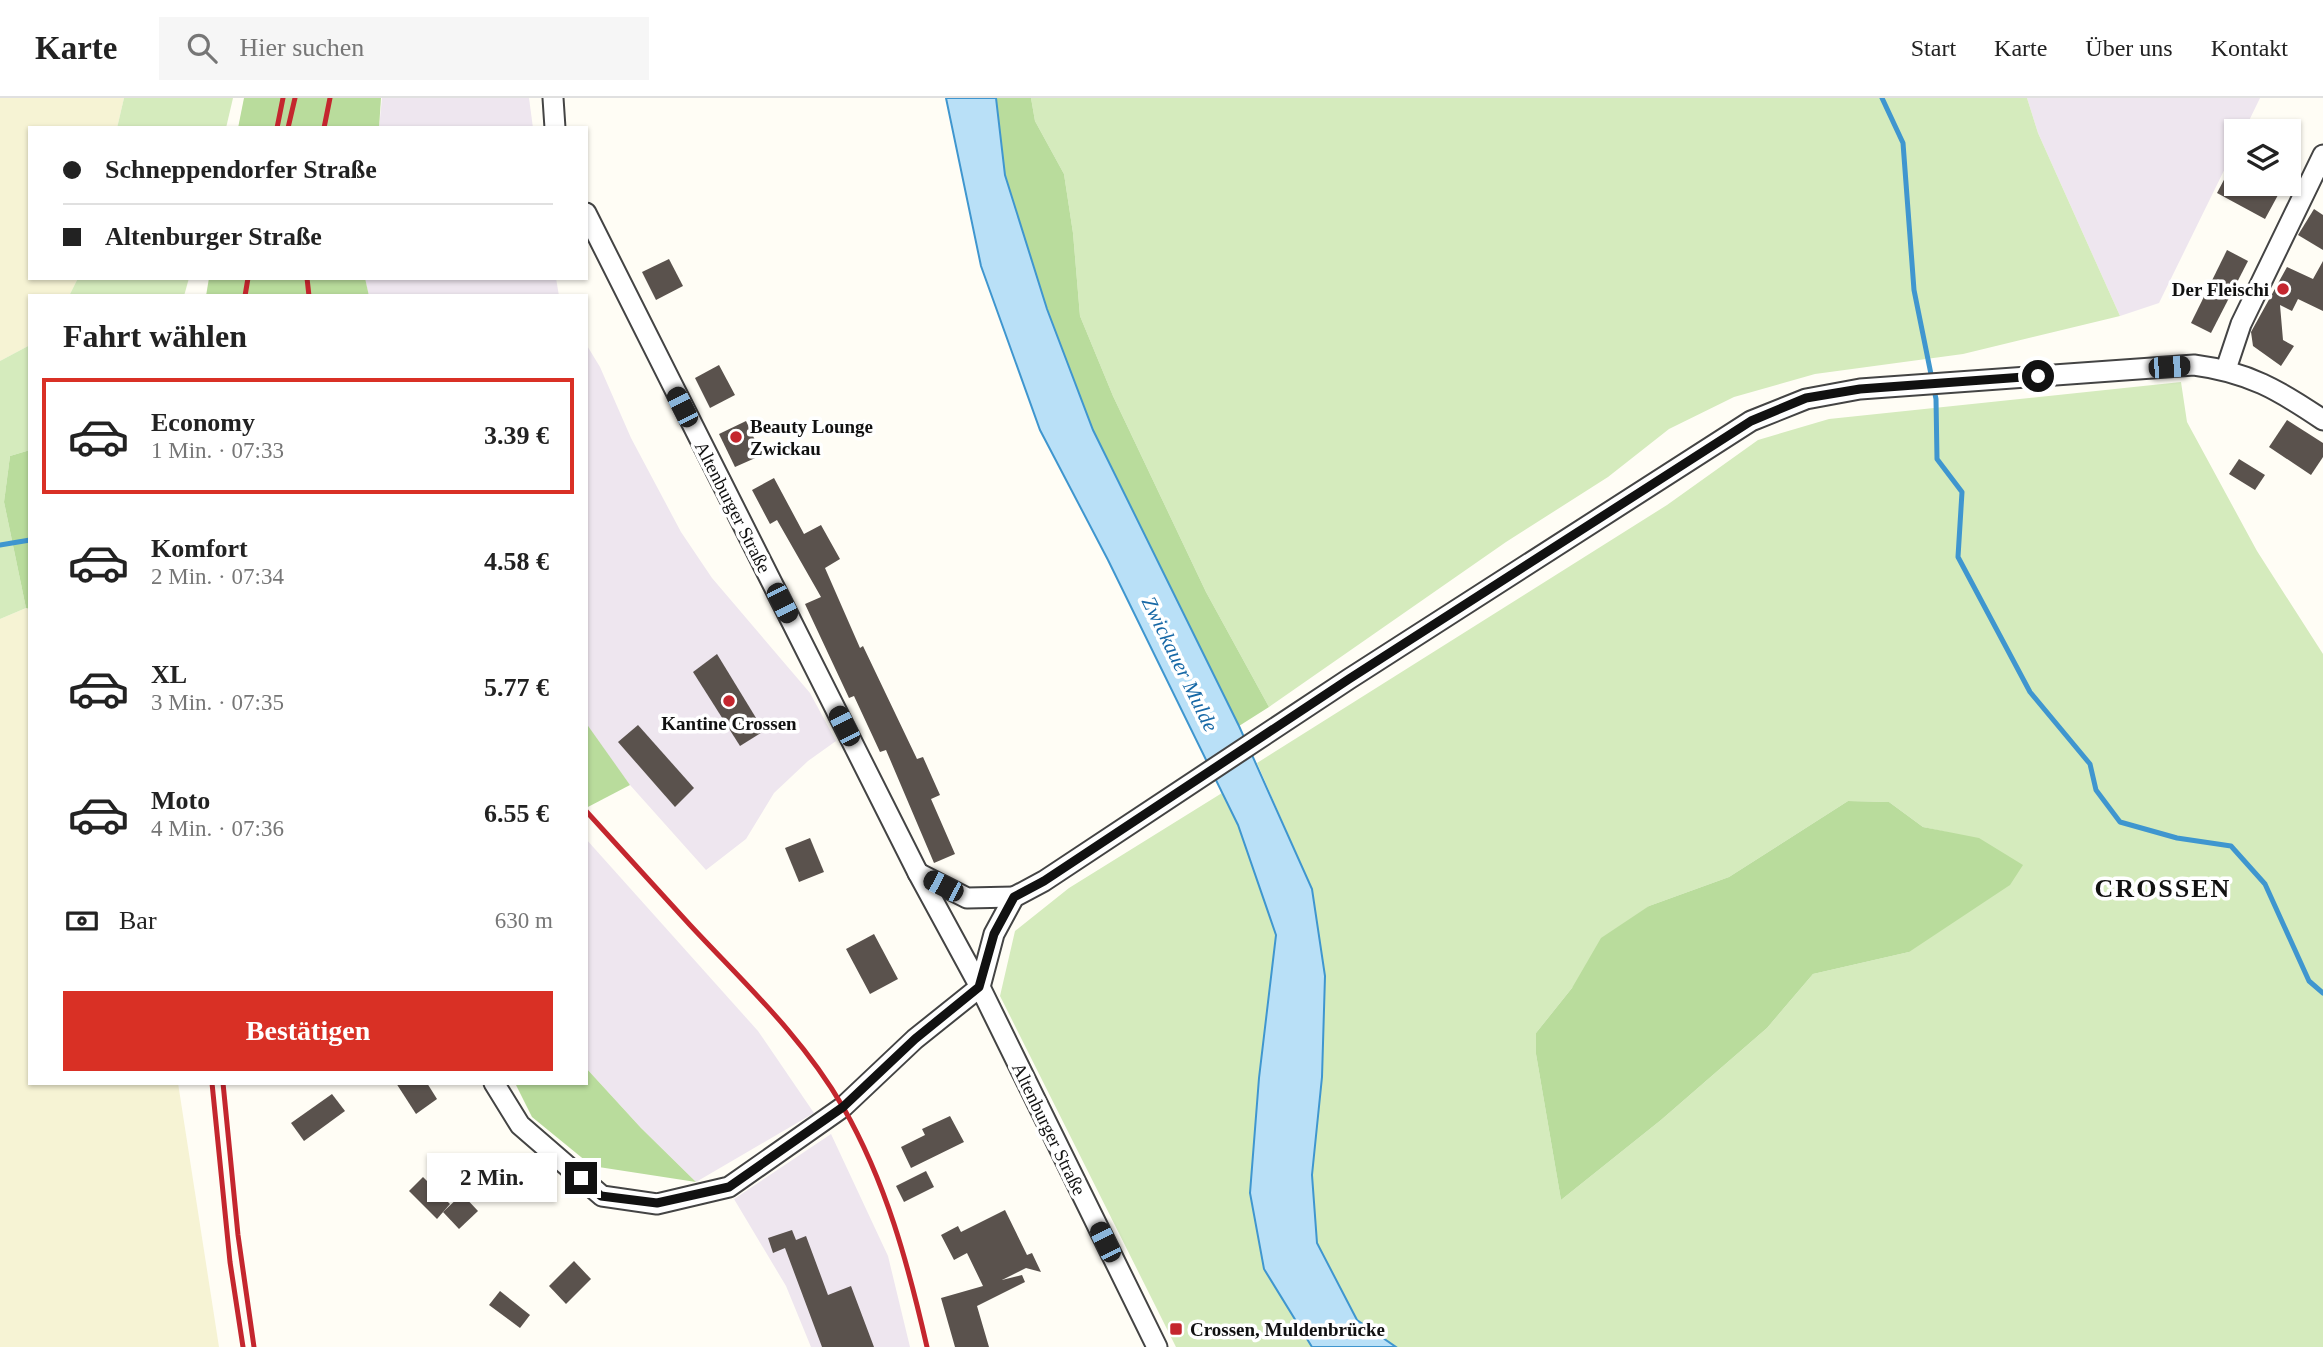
<!DOCTYPE html>
<html lang="de">
<head>
<meta charset="utf-8">
<style>
	:root { --surface:#fff; --page:#f6f6f6; --text:#222; --muted:#767676; --line:#e0e0e0; --accent:#d93025 }
	body { margin:0; font-family:Georgia,serif; background:var(--page); color:var(--text); height:100vh; display:flex; flex-direction:column; font-size:26px; white-space:nowrap }
	* { box-sizing:border-box; margin:0 }
	p { font-size:23px; color:var(--muted) }
	.icon { flex:none; width:38px; height:38px; fill:none; stroke:currentColor; stroke-width:2; stroke-linecap:round; stroke-linejoin:round }
	.map { position:relative; flex:1; overflow:hidden }
	.drawer { position:absolute; left:28px; top:196px; width:560px; height:791px; display:flex; flex-direction:column; background:var(--surface); border-radius:0px; box-shadow:0 2px 5px #0004 }
	.drawer>* { flex:none }
	.banner { position:absolute; left:28px; top:28px; width:560px; height:154px; border-radius:0px; box-shadow:0 2px 5px #0004; display:grid; align-content:center; height:154px; padding:0 35px; background:var(--surface) }
	.controls { position:absolute; left:2224px; top:21px; display:grid; gap:14px }
	.controls a { display:grid; place-items:center; width:77px; height:77px; border-radius:0px; background:var(--surface); box-shadow:0 2px 5px #0004; font-size:35px }
	.end { position:absolute; width:32px; height:32px; margin:-16px; border:9px solid #111; background:#fff; box-shadow:0 0 0 4px #fff }
	.from { border-radius:50% }
	.bubble { position:absolute; height:49px; border-radius:0px; background:var(--surface); box-shadow:0 2px 5px #0004; font-size:23px; font-weight:600; line-height:49px; text-align:center }
	.car { position:absolute; width:21px; height:42px; margin:-21px -10px; border-radius:9px; box-shadow:0 0 5px 2px #0007; background:linear-gradient(#222 24%,#8ab4d8 0 40%,#222 0 76%,#8ab4d8 0 86%,#222 0) }
	.banner b { display:flex; align-items:center; gap:24px; height:66px; font-size:26px }
	.banner b+b { border-top:2px solid var(--line) }
	.banner i { width:18px; height:18px; background:var(--text) }
	ul { padding:0; list-style:none }
	li { display:flex; align-items:center; gap:21px; height:116px; margin:0 14px 10px; padding:0 21px; border:4px solid transparent; border-radius:0px }
	li div { flex:1 }
	li b { display:block; font-size:26px }
	li em { font-style:normal; font-weight:600 }
	li.current { border-color:var(--accent) }
	li>.icon { width:63px; height:63px; stroke-width:1.5 }
	h2 { padding:0 35px; font-size:32px; line-height:84px }
	.pay { display:flex; align-items:center; gap:18px; height:77px; padding:0 35px; font-size:26px }
	.pay p { margin-inline-start:auto }
	.primary-button { display:flex; gap:14px; margin-top:auto; padding:14px 35px }
	.primary-button a { flex:1; height:80px; border-radius:0px; background:var(--accent); color:#fff; font-size:28px; font-weight:600; line-height:80px; text-align:center }
	header { display:flex; align-items:center; gap:42px; box-sizing:border-box; height:98px; padding:0 35px; background:var(--surface); border-bottom:2px solid var(--line) }
	header strong { font-size:33px }
	nav { display:flex; gap:38px; margin-inline-start:auto; font-size:24px }
	.search { width:490px; height:63px; background:var(--page); display:flex; align-items:center; gap:18px; box-sizing:border-box; padding:0 24px; border-radius:0px; color:var(--muted); font-size:26px }
	.map>svg:first-child { display:block }
	.industrial { fill:#eee6ef }
	.farmland { fill:#f6f3d4 }
	.green { fill:#d5ebbd; fill-rule:evenodd }
	.forest { fill:#b9dc9c }
	.water { fill:#b9e0f7; stroke:#3f96cf; stroke-width:2 }
	.lines { fill:none; stroke-linecap:round; stroke-linejoin:round }
	.stream { stroke:#3f96cf; stroke-width:5 }
	.building { fill:#5a524d }
	.minor-casing { stroke:#444; stroke-width:23 }
	.minor { stroke:#fff; stroke-width:19 }
	.rail { stroke:#c4262e; stroke-width:5 }
	.route { stroke:#111; stroke-width:9 }
	.poi-dot { fill:#c4262e; stroke:#fff; stroke-width:2.5 }
	.labels { text-anchor:middle; dominant-baseline:central; stroke-width:7; stroke-linejoin:round; paint-order:stroke }
	.poi-label { font-size:19px; font-weight:bold; fill:#111; stroke:#fff; text-anchor:start }
	.street-label { font-size:19px; fill:#111; stroke:#fff }
	.water-label { font-size:21px; font-style:italic; fill:#1768a6; stroke:#fff }
	.district-label { font-size:26px; font-weight:bold; letter-spacing:2px; fill:#111; stroke:#fff }
</style>
</head>
<body>
<header>
<strong>Karte</strong>
<div class="search"><svg class="icon" aria-label="search" viewBox="0 0 24 24"><circle cx="10" cy="10" r="6"/><path d="M15 15l6 6"/></svg>Hier suchen</div>
<nav><a>Start</a><a>Karte</a><a>Über uns</a><a>Kontakt</a></nav>
</header>
<div class="map">
<svg width="2323" height="1249" viewBox="0 0 2323 1249">
	<rect width="100%" height="100%" fill="#fffdf5"/>
	<g class="industrial">
		<path d="M 382,0 L 529,0 L 533,30 L 379,30 Z"/>
		<path d="M 2027,0 L 2260,0 L 2244,33 L 2236,33 L 2236,48 L 2159,205 L 2120,218 L 2038,35 Z"/>
		<path d="M 556,180 L 559,198 L 369,198 L 365,181 Z"/>
		<path d="M 586,246 L 600,269 L 631,340 L 681,434 L 712,480 L 810,595 L 836,643 L 808,663 L 774,695 L 746,741 L 706,772 L 630,687 L 586,629 Z"/>
		<path d="M 586,741 L 758,933 L 814,1015 L 696,1084 L 641,1030 L 586,970 Z"/>
		<path d="M 831,1036 L 888,1158 L 910,1249 L 811,1249 L 786,1188 L 734,1101 Z"/>
	</g>
	<g class="farmland">
		<path d="M 0,0 L 124,0 L 117,30 L 30,30 L 30,180 L 78,180 L 69,198 L 30,198 L 30,247 L 0,263 Z"/>
		<path d="M 26,510 L 30,511 L 30,985 L 178,985 L 219,1249 L 0,1249 L 0,521 Z"/>
	</g>
	<g class="green">
		<path d="M 124,0 L 233,0 L 226,30 L 117,30 Z"/>
		<path d="M 1031,0 L 2027,0 L 2038,35 L 2120,218 L 1963,256 L 1815,276 L 1734,299 L 1669,331 L 1608,379 L 1506,444 L 1269,609 L 1206,494 L 1113,298 L 1080,218 L 1073,135 L 1064,76 L 1035,23 Z"/>
		<path d="M 78,180 L 189,180 L 184,198 L 69,198 Z"/>
		<path d="M 30,247 L 30,352 L 10,358 L 4,404 L 26,510 L 0,521 L 0,263 Z"/>
		<path d="M 2181,284 L 2187,324 L 2257,453 L 2323,556 L 2323,1249 L 1396,1249 L 1357,1222 L 1317,1145 L 1312,1077 L 1322,979 L 1325,877 L 1312,791 L 1257,665 L 1667,407 L 1758,342 L 1829,321 ZM 1848,703 L 1889,704 L 1923,729 L 1946,734 L 1909,854 L 1813,876 L 1767,930 L 1661,1022 L 1561,1102 L 1536,956 L 1536,935 L 1572,890 L 1649,808 L 1729,779 Z"/>
		<path d="M 1222,695 L 1238,727 L 1276,837 L 1259,980 L 1312,1249 L 1176,1249 L 1000,898 L 1015,833 L 1069,790 Z"/>
	</g>
	<g class="forest">
		<path d="M 244,0 L 381,0 L 379,30 L 238,30 Z"/>
		<path d="M 996,0 L 1031,0 L 1035,23 L 1064,76 L 1073,135 L 1080,218 L 1113,298 L 1206,494 L 1269,609 L 1239,628 L 1093,332 L 1047,211 L 1005,76 Z"/>
		<path d="M 209,180 L 365,180 L 369,198 L 206,198 Z"/>
		<path d="M 30,352 L 30,511 L 26,510 L 4,404 L 10,358 Z"/>
		<path d="M 586,625 L 630,687 L 586,710 Z"/>
		<path d="M 1848,703 L 1889,704 L 1923,729 L 1979,740 L 2023,767 L 2010,787 L 1909,854 L 1813,876 L 1767,930 L 1661,1022 L 1561,1102 L 1536,956 L 1536,935 L 1572,890 L 1601,840 L 1649,808 L 1729,779 Z"/>
		<path d="M 586,970 L 641,1030 L 696,1084 L 592,1068 L 532,1019 L 515,985 L 586,985 Z"/>
	</g>
	<path class="water" d="M 946,0 L 996,0 L 1005,77 L 1047,211 L 1093,332 L 1239,628 L 1312,791 L 1325,878 L 1322,979 L 1312,1077 L 1317,1145 L 1357,1222 L 1396,1249 L 1312,1249 L 1264,1171 L 1250,1095 L 1259,980 L 1276,837 L 1238,727 L 1108,462 L 1040,332 L 981,168 Z"/>
	<g class="lines">
		<g class="stream">
			<path d="M 1882,0 L 1903,45 L 1914,192 L 1936,301 L 1937,361 L 1962,394 L 1958,459 L 2030,594 L 2090,666 L 2096,692 L 2120,724 L 2177,740 L 2231,748 L 2265,786 L 2309,883 L 2323,895"/>
			<path d="M 0,447 L 30,442"/>
		</g>
	</g>
	<g class="building">
		<path d="M 2236,59 L 2236,86 L 2284,86 L 2265,121 L 2217,95 Z"/>
		<path d="M 2314,111 L 2323,117 L 2323,152 L 2298,137 Z"/>
		<path d="M 2227,152 L 2248,163 L 2211,235 L 2191,225 Z"/>
		<path d="M 669,161 L 683,188 L 656,202 L 642,174 Z"/>
		<path d="M 2323,163 L 2323,213 L 2298,201 L 2292,213 L 2280,207 L 2283,242 L 2294,248 L 2281,268 L 2253,248 L 2251,234 L 2287,169 L 2313,181 Z"/>
		<path d="M 719,267 L 735,297 L 710,310 L 695,280 Z"/>
		<path d="M 2287,322 L 2323,345 L 2323,359 L 2311,377 L 2269,349 Z"/>
		<path d="M 746,323 L 762,357 L 735,369 L 719,336 Z"/>
		<path d="M 2239,361 L 2265,377 L 2255,392 L 2229,376 Z"/>
		<path d="M 774,380 L 804,436 L 821,427 L 840,461 L 825,470 L 860,550 L 863,548 L 917,661 L 923,659 L 940,697 L 931,701 L 955,756 L 934,765 L 886,652 L 880,654 L 854,598 L 849,600 L 805,506 L 821,499 L 777,422 L 770,426 L 752,392 Z"/>
		<path d="M 717,556 L 764,633 L 740,648 L 693,574 Z"/>
		<path d="M 638,627 L 694,690 L 675,709 L 618,644 Z"/>
		<path d="M 810,740 L 824,774 L 799,784 L 785,750 Z"/>
		<path d="M 874,836 L 898,881 L 870,896 L 846,851 Z"/>
		<path d="M 396,985 L 427,985 L 437,1001 L 416,1016 Z"/>
		<path d="M 332,996 L 345,1013 L 304,1043 L 291,1025 Z"/>
		<path d="M 950,1018 L 964,1044 L 911,1070 L 901,1049 L 925,1037 L 922,1031 Z"/>
		<path d="M 926,1073 L 934,1089 L 904,1104 L 896,1088 Z"/>
		<path d="M 423,1079 L 450,1106 L 437,1121 L 409,1093 Z"/>
		<path d="M 462,1096 L 478,1113 L 459,1131 L 443,1114 Z"/>
		<path d="M 1005,1112 L 1027,1157 L 1032,1155 L 1041,1174 L 1026,1170 L 1002,1182 L 1022,1177 L 1025,1184 L 977,1208 L 989,1249 L 955,1249 L 941,1200 L 983,1188 L 967,1155 L 954,1162 L 941,1137 L 958,1128 L 961,1134 Z"/>
		<path d="M 792,1132 L 796,1142 L 806,1138 L 828,1197 L 851,1188 L 874,1249 L 822,1249 L 785,1150 L 773,1155 L 768,1140 Z"/>
		<path d="M 574,1163 L 591,1181 L 566,1206 L 549,1188 Z"/>
		<path d="M 500,1193 L 530,1217 L 520,1230 L 489,1207 Z"/>
	</g>
	<g class="lines">
		<defs>
			<g id="minor">
				<path d="M 553,0 L 555,30"/>
				<path d="M 586,115 L 918,775 L 980,889 L 1157,1249"/>
				<path d="M 2226,271 L 2241,226 L 2323,57"/>
				<path d="M 918,775 L 967,800 L 1014,799"/>
				<path d="M 980,889 L 994,836 L 1014,799 L 1044,783 L 1349,581 L 1751,323 L 1806,301 L 1860,291 L 2194,267 C 2248,274 2279,292 2323,322"/>
				<path d="M 494,985 L 520,1027 L 602,1098 L 657,1106 L 729,1089 L 843,1009 L 915,941 L 980,889"/>
			</g>
		</defs>
		<use href="#minor" class="minor-casing"/>
		<use href="#minor" class="minor"/>
		<g class="rail">
			<path d="M 277,30 L 283,0"/>
			<path d="M 288,30 L 295,0"/>
			<path d="M 324,30 L 330,0"/>
			<path d="M 307,180 L 309,198"/>
			<path d="M 245,198 L 248,180"/>
			<path d="M 586,713 C 621,751 655,789 690,827 C 745,886 802,938 843,1009 C 886,1084 908,1166 927,1249"/>
			<path d="M 212,985 L 230,1164 L 243,1249"/>
			<path d="M 223,985 L 238,1137 L 254,1249"/>
		</g>
	</g>
	<g class="lines">
		<path class="route" d="M 581,1080 L 601,1098 L 657,1105 L 729,1089 L 843,1009 L 915,941 L 979,889 L 994,836 L 1014,799 L 1044,783 L 1349,581 L 1751,323 L 1806,300 L 1860,291 L 2038,278"/>
	</g>
	<g class="poi-dot">
		<circle cx="2283" cy="191" r="7"/>
		<circle cx="736" cy="339" r="7"/>
		<circle cx="729" cy="603" r="7"/>
		<rect x="1169" y="1224" width="14" height="14" rx="3.5"/>
	</g>
	<g class="labels">
		<g class="poi-label">
			<text x="2269" y="191" text-anchor="end">Der Fleischi</text>
			<text x="750" y="328">Beauty Lounge<tspan x="750" dy="22">Zwickau</tspan></text>
			<text x="729" y="625" text-anchor="middle">Kantine Crossen</text>
			<text x="1190" y="1231">Crossen, Muldenbrücke</text>
		</g>
		<g class="street-label">
			<text transform="translate(733 409) rotate(63)">Altenburger Straße</text>
			<text transform="translate(1049 1031) rotate(64)">Altenburger Straße</text>
		</g>
		<g class="water-label">
			<text transform="translate(1180 566) rotate(64)">Zwickauer Mulde</text>
		</g>
		<g class="district-label">
			<text x="2163" y="790">CROSSEN</text>
		</g>
	</g>
</svg>
<div class="controls">
<a><svg class="icon" aria-label="layers" viewBox="0 0 24 24"><path d="M12 4l9 5-9 5-9-5zM3 14l9 5 9-5"/></svg></a>
</div>
<i class="end from" style="left:2038px;top:278px"></i>
<i class="end" style="left:581px;top:1080px"></i>
<div class="bubble" style="left:427px;top:1055px;width:130px">2 Min.</div>
<i class="car" style="left:2169px;top:269px;rotate:86deg"></i>
<i class="car" style="left:682px;top:309px;rotate:333deg"></i>
<i class="car" style="left:782px;top:505px;rotate:153deg"></i>
<i class="car" style="left:844px;top:628px;rotate:333deg"></i>
<i class="car" style="left:943px;top:788px;rotate:297deg"></i>
<i class="car" style="left:1105px;top:1144px;rotate:334deg"></i>
<div class="banner">
<b><i class="from"></i>Schneppendorfer Straße</b>
<b><i></i>Altenburger Straße</b>
</div>
<section class="drawer">
<h2>Fahrt wählen</h2>
<ul>
<li class="current"><svg class="icon" aria-label="car" viewBox="0 0 24 24"><path d="M5 17H2v-5l4-1 3-4h7l3 4 3 1v5h-3M9 17h6M6 11h13"/><circle cx="7" cy="17" r="2"/><circle cx="17" cy="17" r="2"/></svg><div><b>Economy</b><p>1 Min. · 07:33</p></div><em>3.39 €</em></li>
<li><svg class="icon" aria-label="car" viewBox="0 0 24 24"><path d="M5 17H2v-5l4-1 3-4h7l3 4 3 1v5h-3M9 17h6M6 11h13"/><circle cx="7" cy="17" r="2"/><circle cx="17" cy="17" r="2"/></svg><div><b>Komfort</b><p>2 Min. · 07:34</p></div><em>4.58 €</em></li>
<li><svg class="icon" aria-label="car" viewBox="0 0 24 24"><path d="M5 17H2v-5l4-1 3-4h7l3 4 3 1v5h-3M9 17h6M6 11h13"/><circle cx="7" cy="17" r="2"/><circle cx="17" cy="17" r="2"/></svg><div><b>XL</b><p>3 Min. · 07:35</p></div><em>5.77 €</em></li>
<li><svg class="icon" aria-label="car" viewBox="0 0 24 24"><path d="M5 17H2v-5l4-1 3-4h7l3 4 3 1v5h-3M9 17h6M6 11h13"/><circle cx="7" cy="17" r="2"/><circle cx="17" cy="17" r="2"/></svg><div><b>Moto</b><p>4 Min. · 07:36</p></div><em>6.55 €</em></li>
</ul>
<div class="pay"><svg class="icon" aria-label="cash" viewBox="0 0 24 24"><path d="M3 7h18v10H3z"/><circle cx="12" cy="12" r="2"/></svg>Bar<p>630 m</p></div>
<div class="primary-button"><a>Bestätigen</a></div>
</section>
</div>
</body>
</html>
